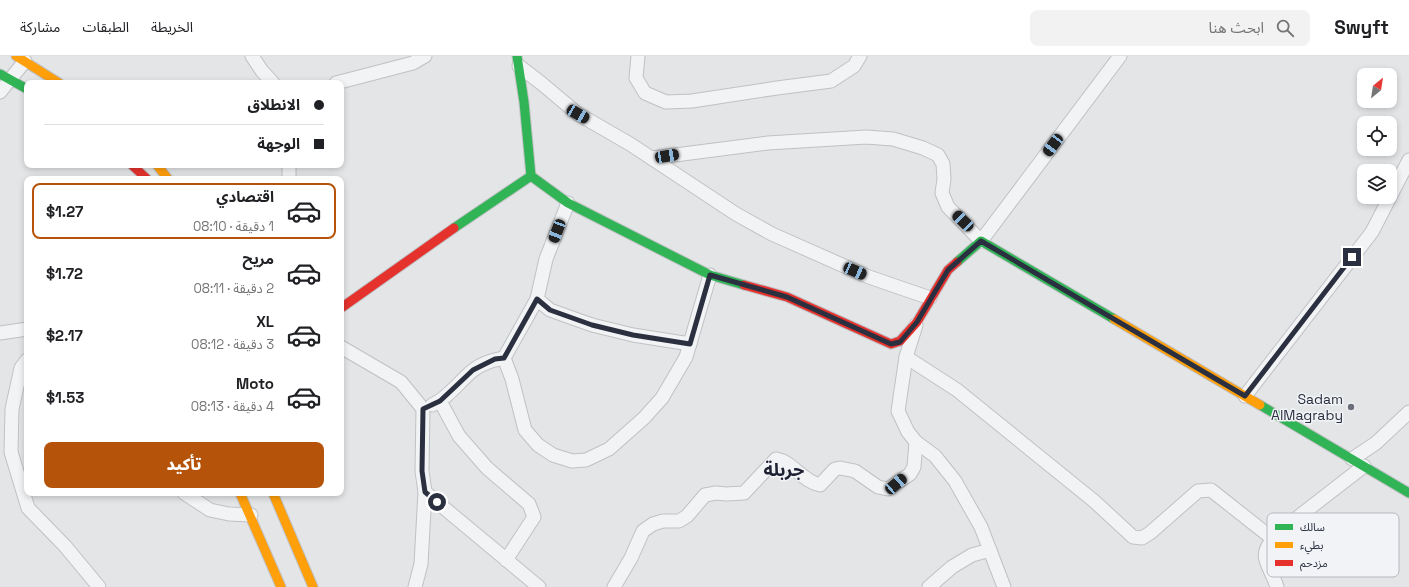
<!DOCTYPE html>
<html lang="ar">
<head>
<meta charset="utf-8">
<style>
	:root { --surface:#fff; --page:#f2f2f2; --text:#202124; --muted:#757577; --line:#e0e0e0; --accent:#b45309 }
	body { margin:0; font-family:"Space Grotesk","Noto Sans Arabic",sans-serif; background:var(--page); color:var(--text); direction:rtl; height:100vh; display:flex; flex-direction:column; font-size:15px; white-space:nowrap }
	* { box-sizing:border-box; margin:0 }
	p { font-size:13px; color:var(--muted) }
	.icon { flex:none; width:22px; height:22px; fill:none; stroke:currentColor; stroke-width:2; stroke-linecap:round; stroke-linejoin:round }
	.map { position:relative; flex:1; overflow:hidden; direction:ltr }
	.sheet { position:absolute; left:24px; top:120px; width:320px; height:320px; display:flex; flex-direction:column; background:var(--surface); border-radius:8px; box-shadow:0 2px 6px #0003; direction:rtl }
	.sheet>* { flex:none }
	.hud { position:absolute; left:24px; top:24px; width:320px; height:88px; border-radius:8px; box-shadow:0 2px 6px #0003; direction:rtl; display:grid; align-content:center; height:88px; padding:0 20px; background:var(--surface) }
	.needle { width:26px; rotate:30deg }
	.tools { position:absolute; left:1357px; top:12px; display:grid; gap:8px }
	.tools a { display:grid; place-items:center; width:40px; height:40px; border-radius:8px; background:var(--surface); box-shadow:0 2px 6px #0003; font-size:20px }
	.end { position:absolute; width:18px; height:18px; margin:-9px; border:5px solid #2b3040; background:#fff; box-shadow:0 0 0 2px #fff }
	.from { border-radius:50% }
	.car { position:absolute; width:12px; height:24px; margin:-12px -6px; border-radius:5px; box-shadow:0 0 3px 1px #0007; background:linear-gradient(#222 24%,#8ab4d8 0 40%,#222 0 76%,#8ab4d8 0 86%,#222 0) }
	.hud b { display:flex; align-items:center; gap:14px; height:38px; font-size:15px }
	.hud b+b { border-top:1px solid var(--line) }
	.hud i { width:10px; height:10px; background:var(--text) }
	ul { padding:7px 0 0; list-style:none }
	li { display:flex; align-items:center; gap:12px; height:56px; margin:0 8px 6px; padding:0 12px; border:2px solid transparent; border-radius:8px }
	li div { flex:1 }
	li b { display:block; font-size:15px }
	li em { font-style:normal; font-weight:800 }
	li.on { border-color:var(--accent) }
	li>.icon { width:36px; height:36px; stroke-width:1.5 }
	.action { display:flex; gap:8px; margin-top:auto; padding:8px 20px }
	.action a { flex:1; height:46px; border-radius:8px; background:var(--accent); color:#fff; font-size:16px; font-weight:800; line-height:46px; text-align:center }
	header { display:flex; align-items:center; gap:24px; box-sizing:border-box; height:56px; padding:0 20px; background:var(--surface); border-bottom:1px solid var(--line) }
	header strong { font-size:19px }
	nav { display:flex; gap:22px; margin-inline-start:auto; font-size:14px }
	.search { width:280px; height:36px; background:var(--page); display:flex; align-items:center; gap:10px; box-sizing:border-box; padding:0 14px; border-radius:8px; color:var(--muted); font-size:15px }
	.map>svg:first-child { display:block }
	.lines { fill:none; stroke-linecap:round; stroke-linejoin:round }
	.street-casing { stroke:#c0c1c4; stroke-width:15 }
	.fast-casing { stroke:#c0c1c4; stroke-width:11 }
	.slow-casing { stroke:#c0c1c4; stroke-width:11 }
	.jam-casing { stroke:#c0c1c4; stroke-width:11 }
	.street { stroke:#f2f3f5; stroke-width:13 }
	.fast { stroke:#30b455; stroke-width:9 }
	.slow { stroke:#ff9f0a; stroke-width:9 }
	.jam { stroke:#e5322d; stroke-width:9 }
	.route { stroke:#2b3040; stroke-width:5 }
	.poi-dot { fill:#6b6f7a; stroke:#f1f3f7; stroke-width:1.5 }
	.labels { text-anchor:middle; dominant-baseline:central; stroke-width:3; stroke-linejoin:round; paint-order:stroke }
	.poi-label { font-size:14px; fill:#2b3040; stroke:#f1f3f7; text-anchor:end }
	.district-label { font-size:18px; font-weight:bold; fill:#1d2131; stroke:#f1f3f7 }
	.key { fill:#f1f3f7; stroke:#b6b8c0; stroke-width:1 }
	.key-label { font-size:11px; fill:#2b3040 }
</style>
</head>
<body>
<header>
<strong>Swyft</strong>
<div class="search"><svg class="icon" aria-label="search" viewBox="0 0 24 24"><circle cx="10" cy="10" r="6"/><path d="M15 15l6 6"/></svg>ابحث هنا</div>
<nav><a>الخريطة</a><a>الطبقات</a><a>مشاركة</a></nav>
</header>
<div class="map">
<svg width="1409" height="531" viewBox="0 0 1409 531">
	<rect width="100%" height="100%" fill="#e3e5e7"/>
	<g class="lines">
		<defs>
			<g id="street">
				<path d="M 252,0 L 262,15 L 273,27"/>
				<path d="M 638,0 L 636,22 L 645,37 L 666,46 L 692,45 L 777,32 L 831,25 L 854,10 L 860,0"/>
				<path d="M 519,10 L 541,27 L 578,58 L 630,88 L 736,158 L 772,178 L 869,221 L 930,242"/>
				<path d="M 336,27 L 413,7 L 425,0"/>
				<path d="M 0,36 L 25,5"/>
				<path d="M 652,102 L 768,87 L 866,81 L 893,83 L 923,92 L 938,99 L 943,108 L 944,123 L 942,137 L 948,151 L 981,185 L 1120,0"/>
				<path d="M 289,109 L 289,123"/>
				<path d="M 568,147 L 546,203 L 537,243 L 504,302 L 512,323 L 525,374 L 538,389 L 553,399 L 572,405 L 586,404 L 609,393 L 644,362 L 662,342 L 686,301 L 710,219"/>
				<path d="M 537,243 L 550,254 L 592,269 L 633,279 L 690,288"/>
				<path d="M 916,269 L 906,301 L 898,355 L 908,376 L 916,386 L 935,400 L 955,425 L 981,471 L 1004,531"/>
				<path d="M 0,277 L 27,273"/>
				<path d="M 341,291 L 401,326 L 423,353 L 422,415 L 425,436 L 421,508 L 415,531"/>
				<path d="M 906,301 L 957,334 L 1094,445 L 1133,481 L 1142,482 L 1150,477 L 1198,435 L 1211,434 L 1273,483"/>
				<path d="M 27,304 L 21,312 L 12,353 L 11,396 L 28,452 L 65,490 L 99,531"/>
				<path d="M 1245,340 L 1372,176 L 1409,104"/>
				<path d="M 440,345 L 459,380 L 487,412 L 529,448 L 534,461 L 506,504"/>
				<path d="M 432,349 C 448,342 459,326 472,315 C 480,308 493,304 504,302"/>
				<path d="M 1352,403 L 1376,387 L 1409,356"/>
				<path d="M 425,436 L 539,531"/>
				<path d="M 184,437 L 210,454 L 229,458 L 251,459"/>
				<path d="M 614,531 L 631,502 L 643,475 L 653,468 L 663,465 L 679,465 L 687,460 L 705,439 L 716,437 L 726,438 L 744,437 L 776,403 C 793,406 802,425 820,429 L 835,413 L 840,412 L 855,415 L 878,431 L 888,433 L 910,418 L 914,411 L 916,386"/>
				<path d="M 929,531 L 952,511 L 972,499 L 990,494"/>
				<path d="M 1277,531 C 1274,521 1269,514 1266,504 C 1262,491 1276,480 1284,472 L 1364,410"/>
			</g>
			<g id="fast">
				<path d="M 517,0 L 524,46 L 531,120 L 568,147 L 710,219 L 744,229"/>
				<path d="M 0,18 L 27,33"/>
				<path d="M 454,172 L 531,120"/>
				<path d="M 957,206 L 981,185 L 1114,263"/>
				<path d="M 1260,349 L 1409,437"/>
			</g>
			<g id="slow">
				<path d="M 16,0 L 59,27"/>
				<path d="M 157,109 L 168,123"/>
				<path d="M 1114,263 L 1260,349"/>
				<path d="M 240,437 L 281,531"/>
				<path d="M 273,437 L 313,531"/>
			</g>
			<g id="jam">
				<path d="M 132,109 L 147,123"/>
				<path d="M 744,229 L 787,241 L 891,288 L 900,285 L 917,266 L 948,214 L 957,206"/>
				<path d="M 341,252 L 454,172"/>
			</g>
		</defs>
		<use href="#street" class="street-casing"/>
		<use href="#fast" class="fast-casing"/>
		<use href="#slow" class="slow-casing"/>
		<use href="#jam" class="jam-casing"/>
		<use href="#street" class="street"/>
		<use href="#fast" class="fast"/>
		<use href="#slow" class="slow"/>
		<use href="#jam" class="jam"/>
	</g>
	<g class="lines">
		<path class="route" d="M 437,446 L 425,436 L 422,415 L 423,353 L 440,345 L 473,314 L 495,303 L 504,302 L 537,243 L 550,254 L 592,269 L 633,279 L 690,288 L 710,219 L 787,241 L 891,288 L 900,286 L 917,266 L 948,214 L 981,185 L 1245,340 L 1352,201"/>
	</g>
	<circle class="poi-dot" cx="1351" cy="351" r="4"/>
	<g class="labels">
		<g class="poi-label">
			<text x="1343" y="343">Sadam<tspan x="1343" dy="16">AlMagraby</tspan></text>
		</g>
		<g class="district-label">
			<text x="784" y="413">جربلة</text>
		</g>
	</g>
	<rect x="1267" y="457" width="132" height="64" rx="6" class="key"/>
	<rect x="1275" y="468" width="18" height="6" fill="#30b455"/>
	<rect x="1275" y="486" width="18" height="6" fill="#ff9f0a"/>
	<rect x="1275" y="504" width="18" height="6" fill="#e5322d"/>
	<g class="key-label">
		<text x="1300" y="475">سالك</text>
		<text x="1300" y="493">بطيء</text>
		<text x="1300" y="511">مزدحم</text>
	</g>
</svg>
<div class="tools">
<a><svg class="needle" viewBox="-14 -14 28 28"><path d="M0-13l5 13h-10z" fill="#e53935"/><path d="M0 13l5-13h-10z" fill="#757577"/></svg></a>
<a><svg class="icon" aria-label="locate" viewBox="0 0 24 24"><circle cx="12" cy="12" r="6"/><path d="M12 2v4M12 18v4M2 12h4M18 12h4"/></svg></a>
<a><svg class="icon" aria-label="layers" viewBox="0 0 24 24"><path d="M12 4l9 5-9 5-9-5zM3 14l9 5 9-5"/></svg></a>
</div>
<i class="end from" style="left:437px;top:446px"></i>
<i class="end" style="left:1352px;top:201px"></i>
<i class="car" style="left:578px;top:58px;rotate:120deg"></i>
<i class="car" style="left:1053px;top:89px;rotate:217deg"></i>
<i class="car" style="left:667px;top:100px;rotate:81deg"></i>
<i class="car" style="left:963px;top:165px;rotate:314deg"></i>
<i class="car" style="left:557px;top:175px;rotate:201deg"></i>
<i class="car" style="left:855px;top:215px;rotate:114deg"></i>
<i class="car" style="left:896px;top:428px;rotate:49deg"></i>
<div class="hud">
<b><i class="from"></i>الانطلاق</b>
<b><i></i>الوجهة</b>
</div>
<section class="sheet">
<ul>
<li class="on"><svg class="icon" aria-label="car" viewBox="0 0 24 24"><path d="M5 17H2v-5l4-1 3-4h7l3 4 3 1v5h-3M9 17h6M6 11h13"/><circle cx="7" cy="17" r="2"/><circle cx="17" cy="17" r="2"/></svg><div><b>اقتصادي</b><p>1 دقيقة · 08:10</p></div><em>$1.27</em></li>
<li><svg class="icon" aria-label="car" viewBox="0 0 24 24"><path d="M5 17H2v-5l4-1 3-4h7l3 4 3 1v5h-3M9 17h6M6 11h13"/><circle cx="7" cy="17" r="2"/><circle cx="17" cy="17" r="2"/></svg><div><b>مريح</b><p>2 دقيقة · 08:11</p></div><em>$1.72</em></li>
<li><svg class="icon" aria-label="car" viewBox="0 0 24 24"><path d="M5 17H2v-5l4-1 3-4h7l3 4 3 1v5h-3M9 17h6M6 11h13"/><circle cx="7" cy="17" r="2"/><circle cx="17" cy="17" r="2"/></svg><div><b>XL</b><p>3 دقيقة · 08:12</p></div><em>$2.17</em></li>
<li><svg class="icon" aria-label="car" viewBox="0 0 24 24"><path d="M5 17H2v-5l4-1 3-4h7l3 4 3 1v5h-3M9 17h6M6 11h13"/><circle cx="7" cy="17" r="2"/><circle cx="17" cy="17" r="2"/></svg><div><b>Moto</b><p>4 دقيقة · 08:13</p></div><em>$1.53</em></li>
</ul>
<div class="action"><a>تأكيد</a></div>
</section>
</div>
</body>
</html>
